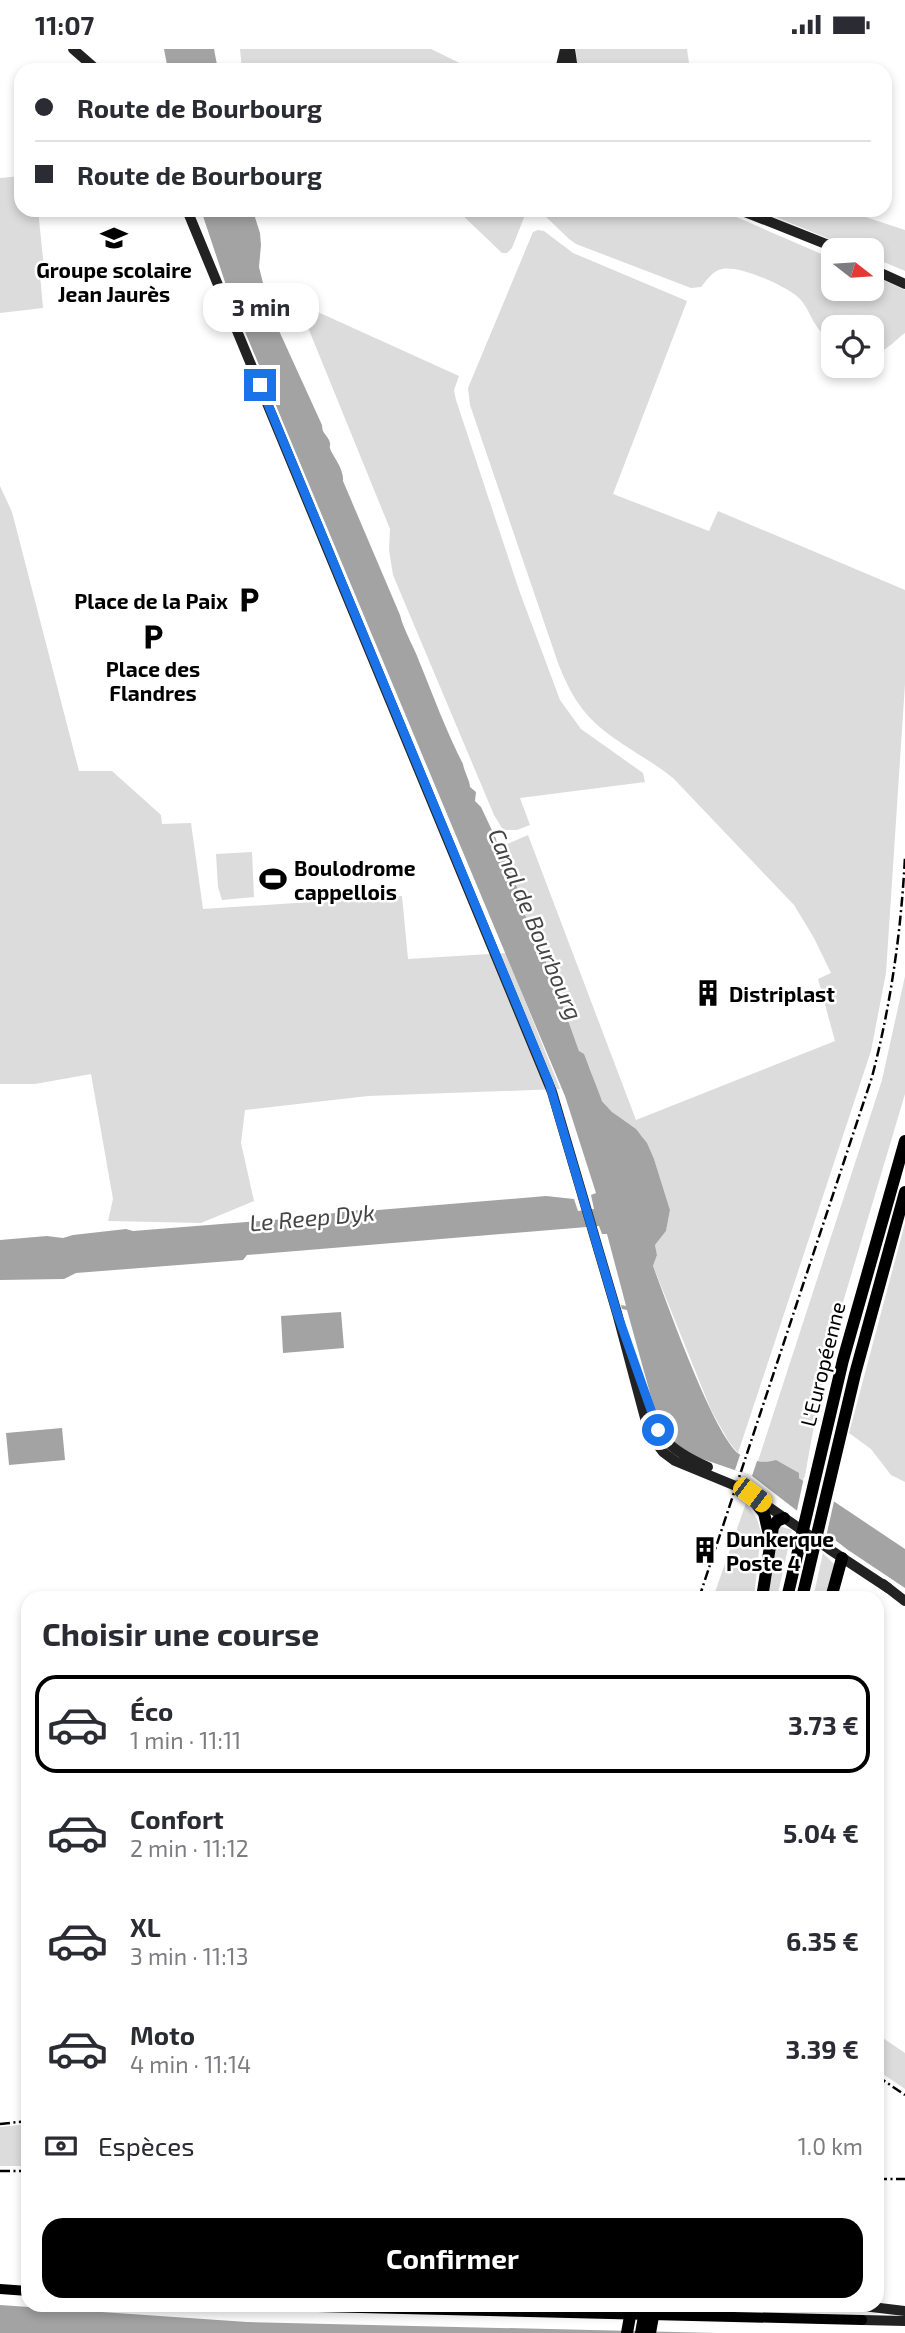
<!DOCTYPE html>
<html lang="fr">
<head>
<meta charset="utf-8">
<style>
	:root { --surface:#fff; --page:#f2f2f3; --text:#2b2b33; --muted:#7c7c81; --line:#e1e1e2; --accent:#000 }
	body { margin:0; font-family:"Exo 2",sans-serif; background:var(--page); color:var(--text); height:100vh; display:flex; flex-direction:column; font-size:26px; white-space:nowrap }
	* { box-sizing:border-box; margin:0 }
	p { font-size:23px; color:var(--muted) }
	.icon { flex:none; width:38px; height:38px; fill:none; stroke:currentColor; stroke-width:2; stroke-linecap:round; stroke-linejoin:round }
	.map { position:relative; flex:1; overflow:hidden }
	.sheet { position:absolute; left:21px; top:1542px; width:863px; height:721px; display:flex; flex-direction:column; background:var(--surface); border-radius:21px; box-shadow:0 4px 10px #0003 }
	.sheet>* { flex:none }
	.top-card { position:absolute; left:14px; top:14px; width:878px; height:154px; border-radius:21px; box-shadow:0 4px 10px #0003; display:grid; align-content:center; height:154px; padding:0 21px; background:var(--surface) }
	.needle { width:46px; rotate:107deg }
	.fabs { position:absolute; left:821px; top:189px; display:grid; gap:14px }
	.fabs a { display:grid; place-items:center; width:63px; height:63px; border-radius:14px; background:var(--surface); box-shadow:0 4px 10px #0003; font-size:35px }
	.end { position:absolute; width:32px; height:32px; margin:-16px; border:9px solid #1a73e8; background:#fff; box-shadow:0 0 0 4px #fff }
	.from { border-radius:50% }
	.bubble { position:absolute; height:49px; border-radius:21px; background:var(--surface); box-shadow:0 4px 10px #0003; font-size:23px; font-weight:700; line-height:49px; text-align:center }
	.car { position:absolute; width:21px; height:42px; margin:-21px -10px; border-radius:9px; box-shadow:0 0 5px 2px #0007; background:linear-gradient(#f5c518 24%,#345 0 40%,#f5c518 0 76%,#345 0 86%,#f5c518 0) }
	.top-card b { display:flex; align-items:center; gap:24px; height:66px; font-size:26px }
	.top-card b+b { border-top:2px solid var(--line) }
	.top-card i { width:18px; height:18px; background:var(--text) }
	ul { padding:0; list-style:none }
	li { display:flex; align-items:center; gap:21px; height:98px; margin:0 14px 10px; padding:0 7px; border:4px solid transparent; border-radius:21px }
	li div { flex:1 }
	li b { display:block; font-size:26px }
	li em { font-style:normal; font-weight:700 }
	li.active { border-color:var(--accent) }
	li>.icon { width:63px; height:63px; stroke-width:1.5 }
	h2 { padding:0 21px; font-size:32px; line-height:84px }
	.pay { display:flex; align-items:center; gap:18px; height:77px; padding:0 21px; font-size:26px }
	.pay p { margin-inline-start:auto }
	.primary-button { display:flex; gap:14px; margin-top:auto; padding:14px 21px }
	.primary-button a { flex:1; height:80px; border-radius:21px; background:var(--accent); color:#fff; font-size:28px; font-weight:700; line-height:80px; text-align:center }
	.status { display:flex; justify-content:space-between; align-items:center; height:49px; padding:0 35px; background:var(--surface); direction:ltr }
	.status svg { height:19px; fill:currentColor }
	.map>svg:first-child { display:block }
	.green { fill:#dcdcdc }
	.water { fill:#a3a3a3 }
	.pier { fill:#fff }
	.lines { fill:none; stroke-linecap:round; stroke-linejoin:round }
	.secondary { stroke:#222; stroke-width:10 }
	.primary { stroke:#000; stroke-width:10 }
	.highway { stroke:#000; stroke-width:12 }
	.rail { stroke:#000; stroke-width:2.5; stroke-dasharray:10 3.5 2 3.5; stroke-linecap:butt }
	.route { stroke:#1a73e8; stroke-width:9 }
	.labels { text-anchor:middle; dominant-baseline:central; stroke-width:5; stroke-linejoin:round; paint-order:stroke }
	.poi-label { font-size:21px; font-weight:bold; fill:#000; stroke:#fff; text-anchor:start }
	.street-label { font-size:21px; fill:#000; stroke:#fff }
	.water-label { font-size:23px; font-style:italic; fill:#444; stroke:#fff }
</style>
</head>
<body>
<div class="status"><b>11:07</b><svg viewBox="0 0 49 12"><path d="M0 12V9h3v3zM5 12V6h3v6zM10 12V3h3v9zM15 12V0h3v12zM26 1h20v11H26zM47 4h2v5h-2z"/></svg></div>
<div class="map">
<svg width="905" height="2284" viewBox="0 0 905 2284">
	<rect width="100%" height="100%" fill="#fff"/>
	<g class="green">
		<path d="M 240,0 L 431,0 L 474,21 L 242,21 Z"/>
		<path d="M 576,0 L 687,0 L 690,21 L 577,21 Z"/>
		<path d="M 21,127 L 21,161 L 38,161 L 44,219 L 40,225 L 43,259 L 0,264 L 0,129 Z"/>
		<path d="M 457,161 L 521,161 L 525,166 L 512,199 L 507,204 L 502,204 Z"/>
		<path d="M 542,161 L 720,161 L 833,210 L 833,240 L 872,240 L 872,226 L 905,241 L 905,284 C 896,290 886,304 872,304 L 872,278 L 833,278 L 833,292 C 811,279 813,264 799,249 C 786,237 740,216 722,220 C 712,222 707,231 701,238 L 691,239 L 576,195 L 569,190 L 542,164 Z"/>
		<path d="M 759,161 L 844,161 L 905,181 L 905,222 L 872,208 L 872,201 L 856,201 Z"/>
		<path d="M 538,181 L 544,182 L 573,204 L 687,252 L 613,445 L 709,482 L 718,462 L 905,541 L 905,635 L 886,924 L 871,1002 L 738,1404 L 729,1393 L 711,1361 L 653,1217 L 657,1206 L 655,1196 L 666,1182 L 670,1161 L 654,1110 L 642,1087 L 612,1063 L 599,1048 L 590,1020 L 579,1002 L 544,906 L 525,866 L 524,855 L 508,817 L 498,799 L 528,786 L 636,1071 L 835,992 L 818,930 L 831,924 L 814,889 L 794,856 L 673,729 C 645,706 602,688 581,658 C 571,645 564,629 558,614 L 470,356 L 468,339 L 533,183 Z"/>
		<path d="M 298,254 L 459,327 L 454,341 L 456,351 L 519,541 L 560,651 L 581,680 L 643,724 L 645,733 L 520,749 L 530,776 L 517,781 L 503,781 L 494,766 L 393,526 L 389,501 L 390,480 Z"/>
		<path d="M 0,437 L 12,463 L 79,722 L 112,722 L 161,766 L 162,775 L 191,774 L 203,860 L 402,847 L 408,910 L 506,904 L 560,1040 L 368,1047 L 245,1061 L 241,1094 L 254,1152 L 201,1174 L 108,1172 L 113,1150 L 91,1025 L 35,1035 L 0,1035 Z"/>
		<path d="M 252,803 L 254,848 L 222,851 L 218,838 L 216,805 Z"/>
		<path d="M 905,927 L 905,1045 L 841,1260 L 819,1349 L 804,1432 L 772,1412 L 758,1412 L 882,1031 Z"/>
		<path d="M 905,1174 L 905,1433 L 891,1426 L 871,1400 L 849,1384 Z"/>
		<path d="M 746,1454 L 757,1470 L 761,1483 L 754,1549 L 713,1549 Z"/>
		<path d="M 779,1477 L 792,1481 L 777,1549 L 766,1549 Z"/>
		<path d="M 823,1504 L 835,1516 L 827,1549 L 813,1549 Z"/>
		<path d="M 877,1985 L 905,2004 L 905,2040 L 877,2021 Z"/>
		<path d="M 28,2075 L 28,2117 L 0,2117 L 0,2078 Z"/>
	</g>
	<g class="water">
		<path d="M 164,0 L 214,0 L 218,21 L 168,21 Z"/>
		<path d="M 201,161 L 253,162 L 260,184 L 261,196 L 259,218 L 270,262 L 322,376 C 322,384 326,385 329,391 C 332,398 328,395 331,402 C 336,411 344,422 343,432 L 400,566 C 404,582 413,596 419,612 C 433,646 446,682 463,715 C 464,722 470,732 470,738 L 476,743 L 475,752 L 481,758 L 496,790 L 498,799 L 508,817 L 524,855 L 525,866 L 551,924 L 579,1002 L 584,1005 L 602,1052 L 612,1063 L 636,1080 L 647,1094 L 654,1110 L 670,1161 L 666,1182 L 655,1196 L 657,1206 L 653,1217 C 667,1254 713,1385 739,1405 C 749,1413 765,1414 776,1411 L 799,1424 L 799,1429 L 905,1500 L 905,1539 L 848,1501 L 752,1427 L 688,1405 L 672,1394 L 658,1373 L 627,1261 L 622,1260 L 621,1256 L 626,1257 L 625,1253 L 607,1185 L 602,1185 L 599,1177 L 247,1206 L 243,1211 L 76,1224 L 64,1230 L 0,1231 L 0,1191 L 47,1187 L 63,1189 L 73,1186 L 126,1180 L 133,1182 L 297,1169 L 358,1161 L 366,1162 L 546,1147 L 574,1150 L 578,1162 L 594,1160 L 591,1146 L 596,1144 L 565,1047 L 228,242 Z"/>
		<path d="M 341,1263 L 344,1299 L 283,1304 L 281,1267 Z"/>
		<path d="M 62,1379 L 65,1411 L 9,1416 L 6,1384 Z"/>
		<path d="M 0,2256 L 247,2273 L 717,2284 L 0,2284 Z"/>
	</g>
	<g class="pier">
		<path d="M 740,1406 L 757,1412 L 752,1427 L 735,1421 Z"/>
		<path d="M 804,1428 L 835,1448 L 826,1488 L 796,1466 Z"/>
	</g>
	<g class="lines">
		<g class="secondary">
			<path d="M 73,0 L 97,21"/>
			<path d="M 570,0 L 573,21"/>
			<path d="M 560,21 L 565,0"/>
			<path d="M 187,161 L 552,1043 L 617,1264 L 645,1369 L 654,1391 L 663,1403 L 675,1412 L 743,1440 L 829,1500 L 888,1539"/>
			<path d="M 740,161 L 841,201"/>
			<path d="M 872,220 L 905,235"/>
			<path d="M 644,1344 C 658,1388 665,1399 708,1418"/>
			<path d="M 883,1535 L 905,1552"/>
			<path d="M 863,2257 L 905,2262"/>
			<path d="M 862,2271 L 905,2272"/>
		</g>
		<g class="primary">
			<path d="M 0,2240 L 28,2242"/>
			<path d="M 234,2256 L 862,2271"/>
			<path d="M 801,2256 L 863,2257"/>
		</g>
		<g class="highway">
			<path d="M 747,1443 L 764,1464 L 769,1486"/>
			<path d="M 762,1549 L 773,1478 L 777,1472 L 784,1469"/>
			<path d="M 787,1549 L 843,1311 L 905,1092"/>
			<path d="M 802,1549 L 855,1325 L 905,1143"/>
			<path d="M 831,1549 L 842,1509"/>
			<path d="M 627,2284 L 632,2256"/>
			<path d="M 641,2284 L 646,2256"/>
			<path d="M 650,2284 L 655,2256"/>
		</g>
		<g class="rail">
			<path d="M 699,1549 L 872,1028 C 891,955 901,883 905,808"/>
			<path d="M 877,2027 L 905,2046"/>
			<path d="M 0,2075 L 28,2072"/>
			<path d="M 0,2122 L 28,2122"/>
			<path d="M 877,2130 L 905,2130"/>
		</g>
	</g>
	<g class="lines">
		<path class="route" d="M 260,336 L 549,1034 L 617,1264 L 658,1381"/>
	</g>
	<defs>
		<symbol id="school-bare" viewBox="-9 -9 18 18"><path d="M0-5L7-2L0 1L-7-2ZM-4 1L0 2.5L4 1V4Q0 6-4 4Z" fill="#000" stroke="#fff" stroke-width="2.5" paint-order="stroke"/></symbol>
		<symbol id="parking-bare" viewBox="-9 -9 18 18"><path d="M-3.5-5.5H1a3.5 3.5 0 0 1 0 7H-1V5.5H-3.5ZM-1-3.4V-.6H.8a1.4 1.4 0 0 0 0-2.8Z" fill="#000" stroke="#fff" stroke-width="2.5" paint-order="stroke"/></symbol>
		<symbol id="stadium-bare" viewBox="-9 -9 18 18"><path d="M0-5a6.5 5 0 1 0 0 10a6.5 5 0 1 0 0-10ZM-3.5-1.8h7v3.6h-7Z" fill="#000" stroke="#fff" stroke-width="2.5" paint-order="stroke"/></symbol>
		<symbol id="building-bare" viewBox="-9 -9 18 18"><path d="M-4-6H4V6H1V3H-1V6H-4ZM-2.5-4.3h1.7v1.8h-1.7ZM.8-4.3h1.7v1.8H.8ZM-2.5-1h1.7V.8h-1.7ZM.8-1h1.7V.8H.8Z" fill="#000" stroke="#fff" stroke-width="2.5" paint-order="stroke"/></symbol>
	</defs>
	<g fill-rule="evenodd">
		<use href="#school-bare" x="95" y="170" width="38" height="38"/>
		<use href="#parking-bare" x="230" y="532" width="38" height="38"/>
		<use href="#parking-bare" x="134" y="569" width="38" height="38"/>
		<use href="#stadium-bare" x="254" y="811" width="38" height="38"/>
		<use href="#building-bare" x="689" y="925" width="38" height="38"/>
		<use href="#building-bare" x="686" y="1482" width="38" height="38"/>
	</g>
	<g class="labels">
		<g class="poi-label">
			<text x="114" y="220" text-anchor="middle">Groupe scolaire<tspan x="114" dy="24">Jean Jaurès</tspan></text>
			<text x="228" y="551" text-anchor="end">Place de la Paix</text>
			<text x="153" y="619" text-anchor="middle">Place des<tspan x="153" dy="24">Flandres</tspan></text>
			<text x="294" y="818">Boulodrome<tspan x="294" dy="24">cappellois</tspan></text>
			<text x="729" y="944">Distriplast</text>
			<text x="726" y="1489">Dunkerque<tspan x="726" dy="24">Poste 4</tspan></text>
		</g>
		<g class="street-label">
			<text transform="translate(822 1315) rotate(-76)">L'Européenne</text>
		</g>
		<g class="water-label">
			<text transform="translate(536 875) rotate(67)">Canal de Bourbourg</text>
			<text transform="translate(312 1168) rotate(-5)">Le Reep Dyk</text>
		</g>
	</g>
</svg>
<div class="fabs">
<a><svg class="needle" viewBox="-14 -14 28 28"><path d="M0-13l5 13h-10z" fill="#e53935"/><path d="M0 13l5-13h-10z" fill="#7c7c81"/></svg></a>
<a><svg class="icon" aria-label="locate" viewBox="0 0 24 24"><circle cx="12" cy="12" r="6"/><path d="M12 2v4M12 18v4M2 12h4M18 12h4"/></svg></a>
</div>
<i class="end from" style="left:658px;top:1381px"></i>
<i class="end" style="left:260px;top:336px"></i>
<div class="bubble" style="left:203px;top:234px;width:116px">3 min</div>
<i class="car" style="left:752px;top:1446px;rotate:127deg"></i>
<div class="top-card">
<b><i class="from"></i>Route de Bourbourg</b>
<b><i></i>Route de Bourbourg</b>
</div>
<section class="sheet">
<h2>Choisir une course</h2>
<ul>
<li class="active"><svg class="icon" aria-label="car" viewBox="0 0 24 24"><path d="M5 17H2v-5l4-1 3-4h7l3 4 3 1v5h-3M9 17h6M6 11h13"/><circle cx="7" cy="17" r="2"/><circle cx="17" cy="17" r="2"/></svg><div><b>Éco</b><p>1 min · 11:11</p></div><em>3.73 €</em></li>
<li><svg class="icon" aria-label="car" viewBox="0 0 24 24"><path d="M5 17H2v-5l4-1 3-4h7l3 4 3 1v5h-3M9 17h6M6 11h13"/><circle cx="7" cy="17" r="2"/><circle cx="17" cy="17" r="2"/></svg><div><b>Confort</b><p>2 min · 11:12</p></div><em>5.04 €</em></li>
<li><svg class="icon" aria-label="car" viewBox="0 0 24 24"><path d="M5 17H2v-5l4-1 3-4h7l3 4 3 1v5h-3M9 17h6M6 11h13"/><circle cx="7" cy="17" r="2"/><circle cx="17" cy="17" r="2"/></svg><div><b>XL</b><p>3 min · 11:13</p></div><em>6.35 €</em></li>
<li><svg class="icon" aria-label="car" viewBox="0 0 24 24"><path d="M5 17H2v-5l4-1 3-4h7l3 4 3 1v5h-3M9 17h6M6 11h13"/><circle cx="7" cy="17" r="2"/><circle cx="17" cy="17" r="2"/></svg><div><b>Moto</b><p>4 min · 11:14</p></div><em>3.39 €</em></li>
</ul>
<div class="pay"><svg class="icon" aria-label="cash" viewBox="0 0 24 24"><path d="M3 7h18v10H3z"/><circle cx="12" cy="12" r="2"/></svg>Espèces<p>1.0 km</p></div>
<div class="primary-button"><a>Confirmer</a></div>
</section>
</div>
</body>
</html>
